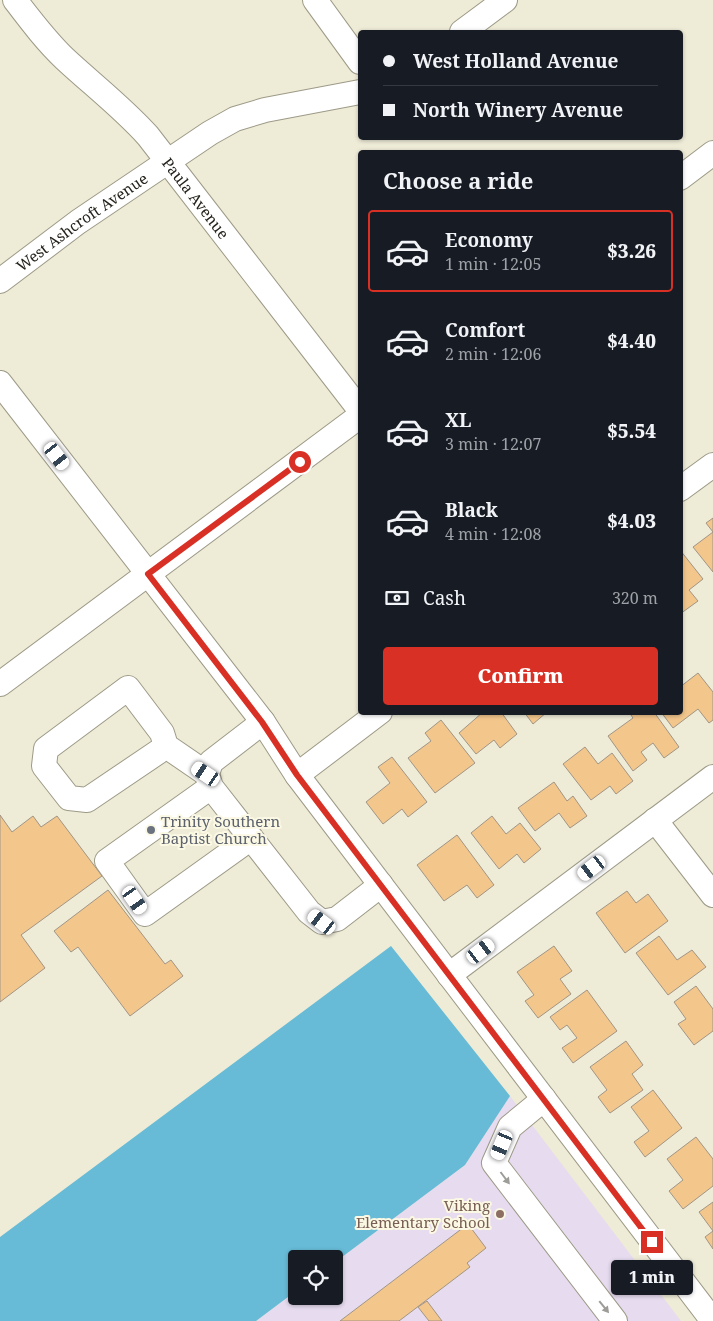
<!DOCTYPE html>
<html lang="en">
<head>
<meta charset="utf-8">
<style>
	:root { --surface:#171b24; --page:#242831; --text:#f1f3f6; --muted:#9ea1a6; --line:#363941; --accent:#d93025 }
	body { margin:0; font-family:"Noto Serif",serif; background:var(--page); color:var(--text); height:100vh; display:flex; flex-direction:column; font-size:19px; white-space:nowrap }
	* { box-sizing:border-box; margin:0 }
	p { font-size:16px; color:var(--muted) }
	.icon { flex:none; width:28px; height:28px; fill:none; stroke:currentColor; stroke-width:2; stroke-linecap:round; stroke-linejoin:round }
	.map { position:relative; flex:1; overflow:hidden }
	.drawer { position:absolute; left:358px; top:150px; width:325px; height:565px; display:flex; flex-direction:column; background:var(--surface); border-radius:5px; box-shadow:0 1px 4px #0004 }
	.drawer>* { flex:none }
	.hud { position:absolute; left:358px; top:30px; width:325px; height:110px; border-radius:5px; box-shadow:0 1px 4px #0004; display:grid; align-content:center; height:110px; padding:0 25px; background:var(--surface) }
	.fabs { position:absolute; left:288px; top:1250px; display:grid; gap:10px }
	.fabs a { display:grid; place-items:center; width:55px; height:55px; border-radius:5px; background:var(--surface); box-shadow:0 1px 4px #0004; font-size:25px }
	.end { position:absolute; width:22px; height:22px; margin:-11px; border:6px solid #d93025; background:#fff; box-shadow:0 0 0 2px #fff }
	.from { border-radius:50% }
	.bubble { position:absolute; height:35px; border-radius:5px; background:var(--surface); box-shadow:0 1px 4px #0004; font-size:16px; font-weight:800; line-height:35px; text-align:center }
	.car { position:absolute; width:15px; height:30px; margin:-15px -8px; border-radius:6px; box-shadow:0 0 4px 1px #0007; background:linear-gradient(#fff 24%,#345 0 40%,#fff 0 76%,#345 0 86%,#fff 0) }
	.hud b { display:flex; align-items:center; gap:18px; height:48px; font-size:19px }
	.hud b+b { border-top:1px solid var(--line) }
	.hud i { width:12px; height:12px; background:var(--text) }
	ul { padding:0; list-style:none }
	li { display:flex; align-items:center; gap:15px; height:82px; margin:0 10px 8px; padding:0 15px; border:2px solid transparent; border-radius:5px }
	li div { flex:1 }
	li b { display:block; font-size:19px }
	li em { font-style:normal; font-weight:800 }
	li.selected { border-color:var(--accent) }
	li>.icon { width:45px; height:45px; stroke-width:1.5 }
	h2 { padding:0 25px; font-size:22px; line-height:60px }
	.pay { display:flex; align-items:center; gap:12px; height:55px; padding:0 25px; font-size:19px }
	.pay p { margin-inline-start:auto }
	.action { display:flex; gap:10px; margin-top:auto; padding:10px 25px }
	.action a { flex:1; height:58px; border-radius:5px; background:var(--accent); color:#fff; font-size:20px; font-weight:800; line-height:58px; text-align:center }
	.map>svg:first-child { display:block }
	.education { fill:#e6dbef }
	.water { fill:#67bbd6 }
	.building { fill:#f3c68c; stroke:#a19585 }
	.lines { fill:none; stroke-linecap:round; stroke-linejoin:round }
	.minor-casing { stroke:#9d9a87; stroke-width:26 }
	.minor { stroke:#fff; stroke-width:24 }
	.oneway { fill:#9d9c99 }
	.route { stroke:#d93025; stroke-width:6 }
	.worship-dot { fill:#6b7280; stroke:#fbf8e4; stroke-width:2 }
	.education-dot { fill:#8d6e63; stroke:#fbf8e4; stroke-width:2 }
	.labels { text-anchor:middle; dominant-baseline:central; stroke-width:4; stroke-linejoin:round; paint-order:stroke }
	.street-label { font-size:15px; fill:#25231c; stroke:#fbf8e4 }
	.worship-label { font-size:15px; fill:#5b616d; stroke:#fbf8e4; text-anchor:start }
	.education-label { font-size:15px; fill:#785e54; stroke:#fbf8e4; text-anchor:end }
</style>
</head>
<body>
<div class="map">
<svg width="713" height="1321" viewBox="0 0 713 1321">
	<rect width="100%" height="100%" fill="#eeebd7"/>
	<path class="education" d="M 510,1096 L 681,1321 L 256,1321 L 296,1291 L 296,1296 L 334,1296 L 334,1263 L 465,1165 Z"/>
	<path class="water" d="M 391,946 L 510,1096 L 465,1165 L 334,1263 L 334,1259 L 296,1259 L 296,1291 L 256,1321 L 0,1321 L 0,1237 Z"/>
	<g class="building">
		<path d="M 713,518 L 713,572 L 693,547 L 713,532 L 706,523 Z"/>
		<path d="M 680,550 L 703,579 L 689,590 L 698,601 L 680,614 Z"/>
		<path d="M 698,673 L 713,692 L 713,720 L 709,723 L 698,709 L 673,728 L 661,712 L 680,712 L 680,687 Z"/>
		<path d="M 483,712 L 501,712 L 517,734 L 500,748 L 494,740 L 476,754 L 459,733 Z"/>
		<path d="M 524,712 L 547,712 L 533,724 Z"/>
		<path d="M 629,712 L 654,712 L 679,747 L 664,758 L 653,743 L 641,752 L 647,760 L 633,771 L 608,736 L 633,718 Z"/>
		<path d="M 441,720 L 475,763 L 435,793 L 408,758 L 431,741 L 425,733 Z"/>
		<path d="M 585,747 L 598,764 L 612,753 L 633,781 L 616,794 L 610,786 L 591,800 L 563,764 Z"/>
		<path d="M 392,757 L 427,802 L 408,817 L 402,809 L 383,824 L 366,802 L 390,783 L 378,767 Z"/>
		<path d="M 554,782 L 567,801 L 573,796 L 587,816 L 570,828 L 559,813 L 535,831 L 518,808 Z"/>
		<path d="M 0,815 L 12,832 L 33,816 L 41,827 L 57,816 L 102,876 L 21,935 L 45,968 L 0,1002 Z"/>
		<path d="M 492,816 L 506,834 L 520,823 L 541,849 L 524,863 L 517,854 L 499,869 L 471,833 Z"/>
		<path d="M 457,835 L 494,885 L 477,898 L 467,885 L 444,901 L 417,865 Z"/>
		<path d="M 108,890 L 165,964 L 171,960 L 183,976 L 130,1016 L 78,947 L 71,952 L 54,931 Z"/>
		<path d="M 627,891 L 636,903 L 648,894 L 668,921 L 625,953 L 596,913 Z"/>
		<path d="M 659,936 L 677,960 L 692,950 L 706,967 L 668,995 L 636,953 Z"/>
		<path d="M 554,946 L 572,971 L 560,979 L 571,994 L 538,1018 L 525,1001 L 534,995 L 517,972 Z"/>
		<path d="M 696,986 L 713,1009 L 713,1031 L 694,1045 L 678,1024 L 686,1019 L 674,1002 Z"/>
		<path d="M 587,990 L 617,1031 L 573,1063 L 562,1048 L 577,1038 L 567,1025 L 560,1030 L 550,1017 Z"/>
		<path d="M 626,1041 L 643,1065 L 632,1074 L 643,1090 L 610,1113 L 598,1097 L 607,1090 L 590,1067 Z"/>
		<path d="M 653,1090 L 682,1128 L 645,1157 L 634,1142 L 649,1131 L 631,1107 Z"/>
		<path d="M 696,1137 L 713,1159 L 713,1186 L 683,1209 L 669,1191 L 683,1180 L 667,1159 Z"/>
		<path d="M 713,1202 L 713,1249 L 705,1237 L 713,1231 L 699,1212 Z"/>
		<path d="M 468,1224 L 486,1248 L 467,1263 L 470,1267 L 399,1321 L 340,1321 Z"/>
		<path d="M 427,1301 L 442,1321 L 429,1321 L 418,1307 Z"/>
	</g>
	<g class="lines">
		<defs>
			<g id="minor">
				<path id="s1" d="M 15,0 C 31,21 46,41 65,59 C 93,85 123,108 148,136 L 360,410"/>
				<path d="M 315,0 L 360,62"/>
				<path d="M 462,32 L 505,0"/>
				<path d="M 680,178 L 713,153"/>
				<path id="s2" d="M 0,281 L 78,222 L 210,133 L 235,119 L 265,110 L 360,92"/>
				<path d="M 0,383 L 263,722 L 297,775 L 713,1321"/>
				<path d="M 680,489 L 713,465"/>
				<path d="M 0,684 L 360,416"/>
				<path d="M 263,722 L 211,762 L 207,774 L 211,787 L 309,912 L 322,922 L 337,919 L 381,885"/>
				<path d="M 158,752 L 87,800 L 69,798 L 44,766 L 46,749 L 128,688 L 162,733 L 166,746 L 207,774"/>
				<path d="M 297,775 L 380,712"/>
				<path d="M 211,787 L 107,861 L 145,914 L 251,838"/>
				<path d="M 655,820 L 713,895"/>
				<path d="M 449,975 L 713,777"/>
				<path d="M 544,1099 L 510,1127 L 494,1163 L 615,1321"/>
			</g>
		</defs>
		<use href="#minor" class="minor-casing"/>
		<use href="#minor" class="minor"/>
	</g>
	<defs><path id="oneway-solid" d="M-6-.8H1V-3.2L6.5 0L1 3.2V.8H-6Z" transform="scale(1.25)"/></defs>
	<g class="oneway">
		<use href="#oneway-solid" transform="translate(505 1178) rotate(53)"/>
		<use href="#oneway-solid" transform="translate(604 1307) rotate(51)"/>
	</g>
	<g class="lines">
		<path class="route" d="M 300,462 L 148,574 L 262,722 L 297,775 L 652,1242"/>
	</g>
	<circle class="worship-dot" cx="151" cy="830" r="5"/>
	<circle class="education-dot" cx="500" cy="1214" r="5"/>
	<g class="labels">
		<g class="street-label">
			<text stroke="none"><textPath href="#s1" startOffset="269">Paula Avenue</textPath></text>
			<text stroke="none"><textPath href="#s2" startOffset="101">West Ashcroft Avenue</textPath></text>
		</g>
		<g class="worship-label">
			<text x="161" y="821">Trinity Southern<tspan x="161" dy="17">Baptist Church</tspan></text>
		</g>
		<g class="education-label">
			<text x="490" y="1205">Viking<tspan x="490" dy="17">Elementary School</tspan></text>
		</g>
	</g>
</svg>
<div class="fabs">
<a><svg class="icon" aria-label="locate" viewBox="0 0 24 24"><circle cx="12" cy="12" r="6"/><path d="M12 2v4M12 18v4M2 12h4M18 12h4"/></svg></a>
</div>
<i class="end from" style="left:300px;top:462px"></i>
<i class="end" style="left:652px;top:1242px"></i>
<div class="bubble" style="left:611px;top:1260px;width:82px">1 min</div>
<i class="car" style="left:57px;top:456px;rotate:142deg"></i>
<i class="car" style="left:206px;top:774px;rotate:304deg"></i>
<i class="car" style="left:592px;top:868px;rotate:233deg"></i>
<i class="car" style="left:135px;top:900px;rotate:145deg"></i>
<i class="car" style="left:322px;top:922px;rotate:307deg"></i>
<i class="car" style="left:481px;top:951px;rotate:53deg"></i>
<i class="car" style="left:502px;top:1145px;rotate:203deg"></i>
<div class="hud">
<b><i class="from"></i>West Holland Avenue</b>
<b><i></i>North Winery Avenue</b>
</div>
<section class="drawer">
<h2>Choose a ride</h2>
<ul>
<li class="selected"><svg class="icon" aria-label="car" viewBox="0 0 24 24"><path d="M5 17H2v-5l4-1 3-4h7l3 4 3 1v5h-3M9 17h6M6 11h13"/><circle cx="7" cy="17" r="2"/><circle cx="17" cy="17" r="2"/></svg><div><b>Economy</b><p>1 min · 12:05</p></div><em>$3.26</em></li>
<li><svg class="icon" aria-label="car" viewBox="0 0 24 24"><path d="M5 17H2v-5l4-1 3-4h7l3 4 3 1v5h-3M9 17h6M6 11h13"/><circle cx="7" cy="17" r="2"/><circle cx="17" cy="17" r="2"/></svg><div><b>Comfort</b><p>2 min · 12:06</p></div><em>$4.40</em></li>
<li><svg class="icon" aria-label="car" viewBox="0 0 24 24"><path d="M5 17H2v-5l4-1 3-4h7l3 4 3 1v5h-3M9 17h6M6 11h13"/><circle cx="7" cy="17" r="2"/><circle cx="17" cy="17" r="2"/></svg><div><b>XL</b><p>3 min · 12:07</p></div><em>$5.54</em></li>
<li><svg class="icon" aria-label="car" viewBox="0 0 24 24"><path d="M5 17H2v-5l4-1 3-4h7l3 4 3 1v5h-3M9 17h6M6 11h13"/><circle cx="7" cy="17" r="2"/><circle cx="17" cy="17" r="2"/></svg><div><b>Black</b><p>4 min · 12:08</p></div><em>$4.03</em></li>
</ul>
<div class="pay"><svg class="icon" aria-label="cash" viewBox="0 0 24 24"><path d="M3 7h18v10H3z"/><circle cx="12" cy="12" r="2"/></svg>Cash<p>320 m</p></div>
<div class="action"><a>Confirm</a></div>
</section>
</div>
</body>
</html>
